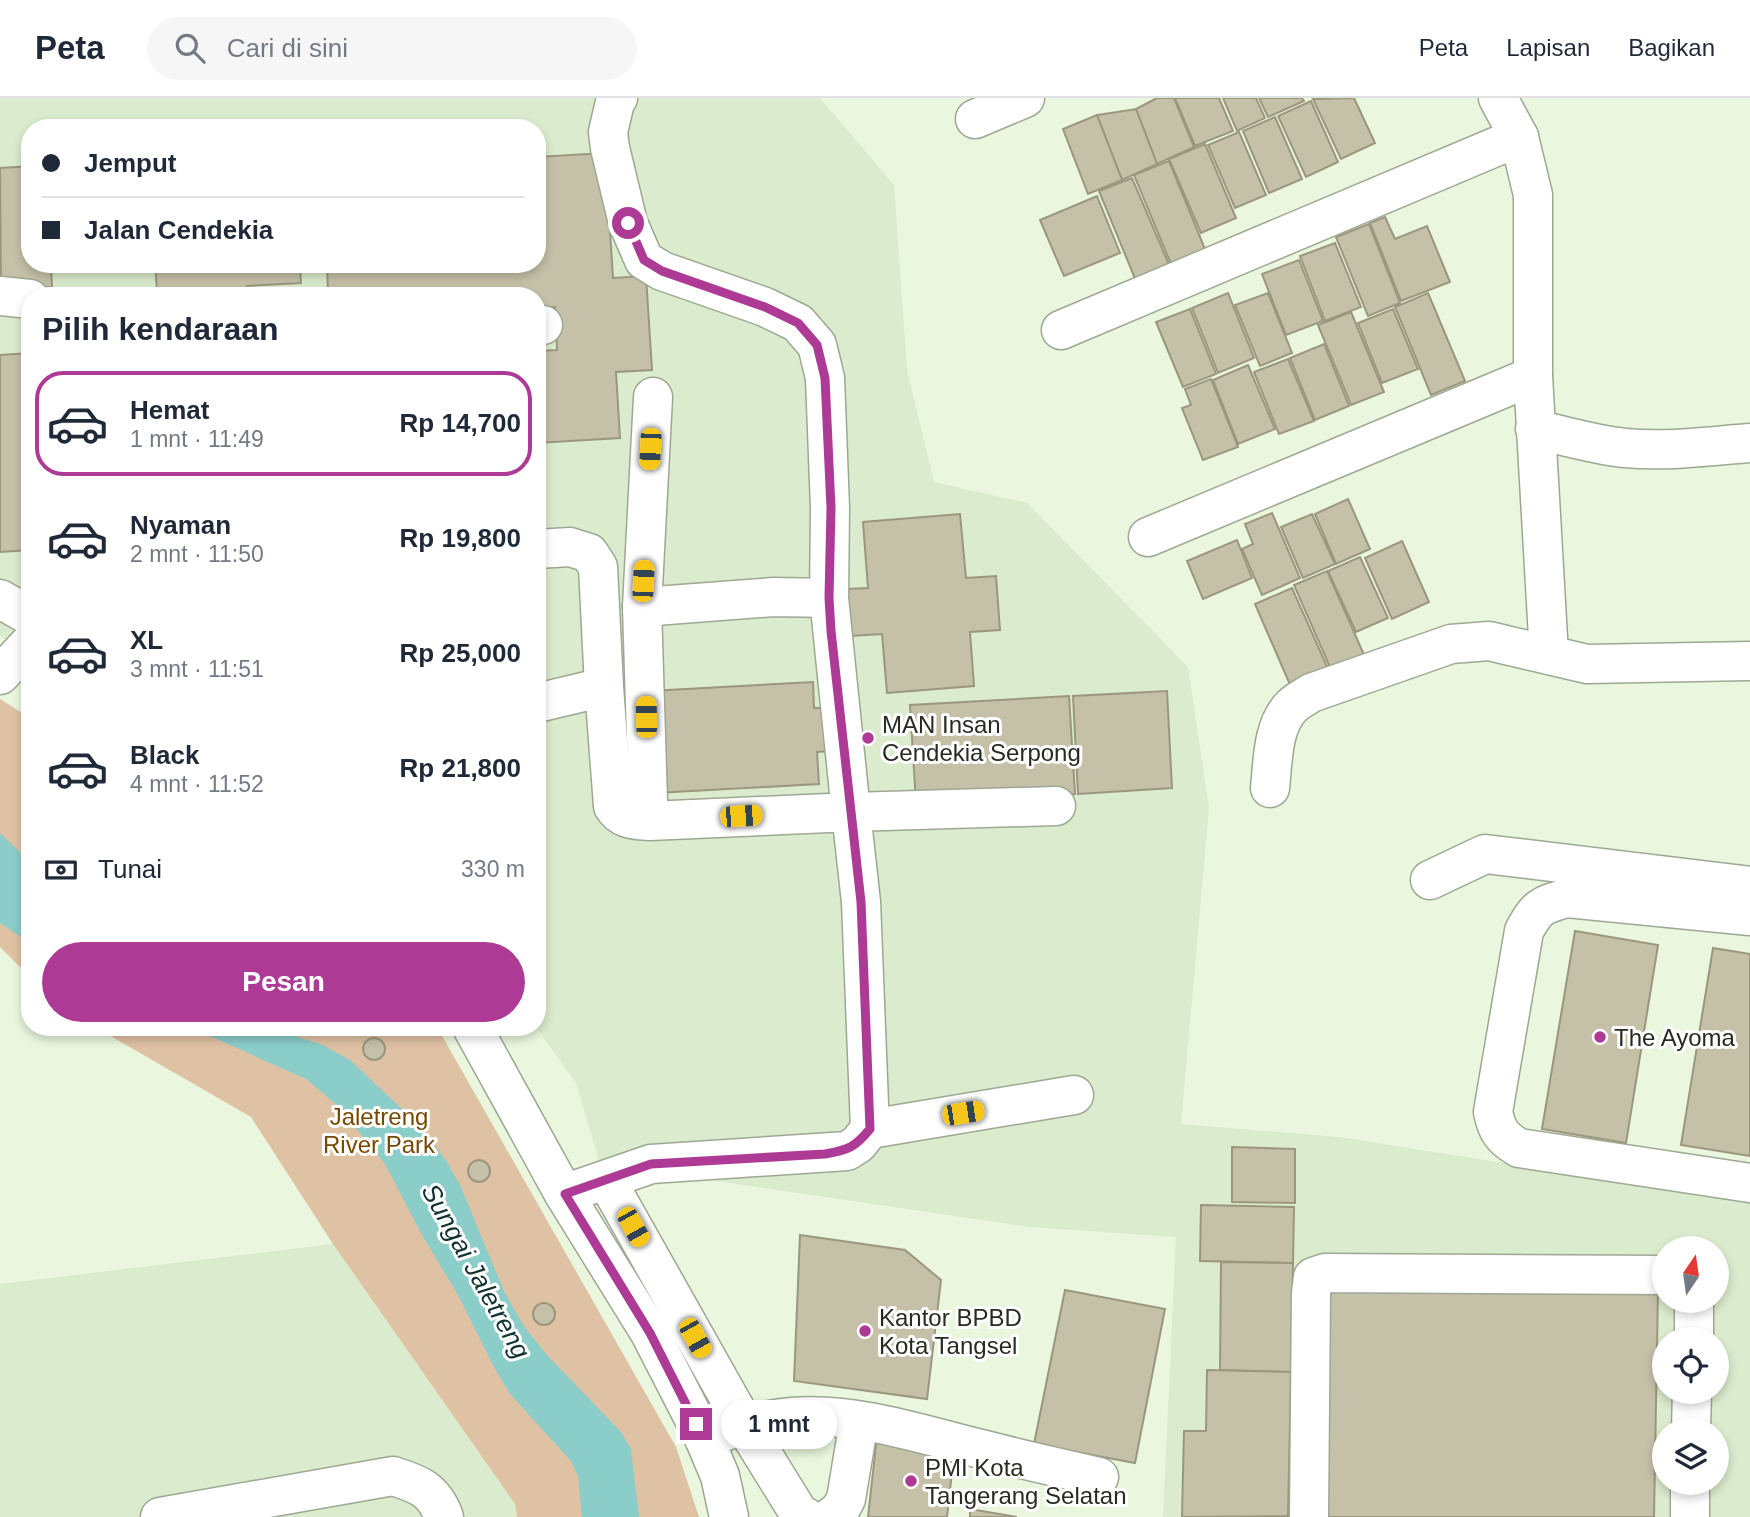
<!DOCTYPE html>
<html lang="id">
<head>
<meta charset="utf-8">
<style>
	:root { --surface:#fff; --page:#f6f6f7; --text:#1f2937; --muted:#747a83; --line:#e0e1e3; --accent:#ad3b96 }
	body { margin:0; font-family:Helvetica,sans-serif; background:var(--page); color:var(--text); height:100vh; display:flex; flex-direction:column; font-size:26px; white-space:nowrap }
	* { box-sizing:border-box; margin:0 }
	p { font-size:23px; color:var(--muted) }
	.icon { flex:none; width:38px; height:38px; fill:none; stroke:currentColor; stroke-width:2; stroke-linecap:round; stroke-linejoin:round }
	.map { position:relative; flex:1; overflow:hidden }
	.drawer { position:absolute; left:21px; top:189px; width:525px; height:749px; display:flex; flex-direction:column; background:var(--surface); border-radius:28px; box-shadow:0 4px 10px #0003 }
	.drawer>* { flex:none }
	.banner { position:absolute; left:21px; top:21px; width:525px; height:154px; border-radius:28px; box-shadow:0 4px 10px #0003; display:grid; align-content:center; height:154px; padding:0 21px; background:var(--surface) }
	.needle { width:46px; rotate:13deg }
	.tools { position:absolute; left:1652px; top:1138px; display:grid; gap:14px }
	.tools a { display:grid; place-items:center; width:77px; height:77px; border-radius:50%; background:var(--surface); box-shadow:0 4px 10px #0003; font-size:35px }
	.end { position:absolute; width:32px; height:32px; margin:-16px; border:9px solid #ad3b96; background:#fff; box-shadow:0 0 0 4px #fff }
	.from { border-radius:50% }
	.bubble { position:absolute; height:49px; border-radius:24px; background:var(--surface); box-shadow:0 4px 10px #0003; font-size:23px; font-weight:600; line-height:49px; text-align:center }
	.car { position:absolute; width:21px; height:42px; margin:-21px -10px; border-radius:9px; box-shadow:0 0 5px 2px #0007; background:linear-gradient(#f5c518 24%,#345 0 40%,#f5c518 0 76%,#345 0 86%,#f5c518 0) }
	.banner b { display:flex; align-items:center; gap:24px; height:66px; font-size:26px }
	.banner b+b { border-top:2px solid var(--line) }
	.banner i { width:18px; height:18px; background:var(--text) }
	ul { padding:0; list-style:none }
	li { display:flex; align-items:center; gap:21px; height:105px; margin:0 14px 10px; padding:0 7px; border:4px solid transparent; border-radius:28px }
	li div { flex:1 }
	li b { display:block; font-size:26px }
	li em { font-style:normal; font-weight:600 }
	li.on { border-color:var(--accent) }
	li>.icon { width:63px; height:63px; stroke-width:1.5 }
	h2 { padding:0 21px; font-size:32px; line-height:84px }
	.pay { display:flex; align-items:center; gap:18px; height:77px; padding:0 21px; font-size:26px }
	.pay p { margin-inline-start:auto }
	.cta { display:flex; gap:14px; margin-top:auto; padding:14px 21px }
	.cta a { flex:1; height:80px; border-radius:42px; background:var(--accent); color:#fff; font-size:28px; font-weight:600; line-height:80px; text-align:center }
	header { display:flex; align-items:center; gap:42px; box-sizing:border-box; height:98px; padding:0 35px; background:var(--surface); border-bottom:2px solid var(--line) }
	header strong { font-size:33px }
	nav { display:flex; gap:38px; margin-inline-start:auto; font-size:24px }
	.search { width:490px; height:63px; background:var(--page); display:flex; align-items:center; gap:18px; box-sizing:border-box; padding:0 24px; border-radius:38px; color:var(--muted); font-size:26px }
	.map>svg:first-child { display:block }
	.built { fill:#dbebcd; fill-rule:evenodd }
	.green { fill:#dfc2a4 }
	.water { fill:#8bcdc9 }
	.building { fill:#c5c0a8; stroke:#9b977f; stroke-width:2 }
	.lines { fill:none; stroke-linecap:round; stroke-linejoin:round }
	.minor-casing { stroke:#9da892; stroke-width:41 }
	.minor { stroke:#fff; stroke-width:38 }
	.route { stroke:#ad3b96; stroke-width:9 }
	.poi-dot { fill:#ad3b96; stroke:#fff; stroke-width:2.5 }
	.labels { text-anchor:middle; dominant-baseline:central; stroke-width:6; stroke-linejoin:round; paint-order:stroke }
	.poi-label { font-size:24px; fill:#272b22; stroke:#fff; text-anchor:start }
	.park-label { font-size:24px; fill:#774800; stroke:#fff }
	.water-label { font-size:26px; font-style:italic; fill:#103230; stroke:#fff }
</style>
</head>
<body>
<header>
<strong>Peta</strong>
<div class="search"><svg class="icon" aria-label="search" viewBox="0 0 24 24"><circle cx="10" cy="10" r="6"/><path d="M15 15l6 6"/></svg>Cari di sini</div>
<nav><a>Peta</a><a>Lapisan</a><a>Bagikan</a></nav>
</header>
<div class="map">
<svg width="1750" height="1419" viewBox="0 0 1750 1419">
	<rect width="100%" height="100%" fill="#eaf6de"/>
	<g class="built">
		<path d="M 0,0 L 820,0 L 894,87 L 907,272 L 934,384 L 1027,405 L 1188,569 L 1209,710 L 1181,1026 L 1339,1039 L 1750,1104 L 1750,1419 L 1163,1419 L 1176,1139 L 1030,1129 L 600,1066 L 576,985 L 536,929 L 537,198 L 30,198 L 30,556 L 0,538 ZM 30,30 L 537,30 L 537,166 L 30,166 ZM 1664,1150 L 1717,1150 L 1717,1202 L 1664,1202 ZM 1664,1241 L 1717,1241 L 1717,1293 L 1664,1293 ZM 1664,1332 L 1717,1332 L 1717,1384 L 1664,1384 Z"/>
		<path d="M 333,1146 L 515,1406 L 517,1419 L 0,1419 L 0,1186 Z"/>
	</g>
	<g class="green">
		<path d="M 0,601 L 30,620 L 30,879 L 0,849 Z"/>
		<path d="M 95,929 L 437,929 L 676,1349 L 699,1419 L 517,1419 L 515,1406 L 333,1146 L 251,1019 Z"/>
	</g>
	<g class="water">
		<path d="M 0,735 L 30,764 L 30,845 L 0,825 Z"/>
		<path d="M 190,929 L 267,929 L 323,947 L 350,962 L 417,1025 L 447,1064 L 460,1087 L 504,1193 L 523,1227 L 547,1257 L 621,1334 L 631,1351 L 639,1419 L 582,1419 L 578,1378 L 571,1363 L 510,1296 L 494,1269 L 458,1197 L 422,1137 L 385,1066 L 337,1007 L 306,981 Z"/>
	</g>
	<g class="building">
		<path d="M 1157,0 L 1174,0 L 1194,49 L 1157,66 L 1136,11 Z"/>
		<path d="M 1175,0 L 1219,0 L 1233,33 L 1195,48 Z"/>
		<path d="M 1223,0 L 1256,0 L 1265,20 L 1237,33 Z"/>
		<path d="M 1259,0 L 1302,0 L 1304,3 L 1268,19 Z"/>
		<path d="M 1354,0 L 1375,45 L 1341,61 L 1313,1 Z"/>
		<path d="M 1311,3 L 1338,64 L 1306,79 L 1278,18 Z"/>
		<path d="M 1136,11 L 1157,66 L 1122,82 L 1097,17 Z"/>
		<path d="M 1097,17 L 1122,82 L 1088,96 L 1063,31 Z"/>
		<path d="M 1275,19 L 1302,81 L 1269,95 L 1243,33 Z"/>
		<path d="M 1239,34 L 1266,97 L 1235,110 L 1208,47 Z"/>
		<path d="M 1205,46 L 1236,120 L 1201,135 L 1169,61 Z"/>
		<path d="M 605,55 L 613,180 L 646,178 L 652,272 L 616,274 L 620,340 L 537,345 L 537,253 L 557,252 L 555,209 L 537,210 L 537,198 L 413,198 L 413,191 L 328,196 L 327,166 L 537,166 L 537,59 Z"/>
		<path d="M 1169,63 L 1207,156 L 1173,171 L 1134,77 Z"/>
		<path d="M 30,68 L 30,166 L 51,166 L 52,189 L 1,192 L 0,70 Z"/>
		<path d="M 1132,80 L 1170,169 L 1136,183 L 1099,93 Z"/>
		<path d="M 1097,98 L 1120,155 L 1064,178 L 1040,122 Z"/>
		<path d="M 1385,119 L 1395,141 L 1427,128 L 1450,184 L 1401,203 L 1370,125 Z"/>
		<path d="M 1369,126 L 1400,205 L 1368,218 L 1336,139 Z"/>
		<path d="M 1335,145 L 1361,209 L 1325,223 L 1300,158 Z"/>
		<path d="M 1299,162 L 1323,223 L 1286,237 L 1262,176 Z"/>
		<path d="M 155,166 L 300,166 L 301,185 L 247,188 L 248,198 L 207,198 L 207,191 L 157,193 Z"/>
		<path d="M 1228,195 L 1254,260 L 1218,275 L 1192,210 Z"/>
		<path d="M 1268,195 L 1292,255 L 1260,268 L 1235,207 Z"/>
		<path d="M 1428,195 L 1465,283 L 1431,297 L 1395,209 Z"/>
		<path d="M 1190,211 L 1216,276 L 1183,289 L 1156,224 Z"/>
		<path d="M 1393,211 L 1418,271 L 1382,285 L 1358,225 Z"/>
		<path d="M 1351,214 L 1384,294 L 1351,307 L 1318,227 Z"/>
		<path d="M 1324,246 L 1349,308 L 1315,322 L 1290,260 Z"/>
		<path d="M 30,255 L 30,452 L 0,454 L 0,257 Z"/>
		<path d="M 1288,261 L 1314,323 L 1279,336 L 1254,274 Z"/>
		<path d="M 1248,267 L 1275,331 L 1238,346 L 1213,282 Z"/>
		<path d="M 1211,281 L 1238,349 L 1203,362 L 1182,310 L 1191,307 L 1185,291 Z"/>
		<path d="M 1348,401 L 1370,451 L 1336,466 L 1315,416 Z"/>
		<path d="M 1272,415 L 1300,480 L 1262,497 L 1242,451 L 1253,446 L 1245,426 Z"/>
		<path d="M 960,416 L 966,480 L 996,478 L 1000,532 L 970,534 L 974,588 L 887,595 L 882,536 L 851,538 L 847,491 L 868,490 L 863,424 Z"/>
		<path d="M 1312,416 L 1335,466 L 1303,480 L 1281,429 Z"/>
		<path d="M 1237,442 L 1252,480 L 1203,501 L 1187,463 Z"/>
		<path d="M 1402,443 L 1429,504 L 1392,521 L 1365,460 Z"/>
		<path d="M 1360,459 L 1388,520 L 1356,534 L 1328,473 Z"/>
		<path d="M 1327,473 L 1365,559 L 1332,574 L 1294,487 Z"/>
		<path d="M 1292,490 L 1329,573 L 1291,589 L 1255,506 Z"/>
		<path d="M 813,584 L 814,610 L 828,610 L 830,653 L 817,654 L 819,686 L 656,695 L 650,593 Z"/>
		<path d="M 1167,593 L 1172,690 L 1078,696 L 1073,598 Z"/>
		<path d="M 1069,598 L 1075,696 L 916,705 L 910,607 Z"/>
		<path d="M 1575,833 L 1658,847 L 1626,1045 L 1542,1031 Z"/>
		<path d="M 1713,850 L 1750,856 L 1750,1058 L 1681,1047 Z"/>
		<circle cx="374" cy="951" r="11"/>
		<path d="M 1232,1049 L 1295,1051 L 1295,1105 L 1232,1104 Z"/>
		<circle cx="479" cy="1073" r="11"/>
		<path d="M 1201,1107 L 1294,1109 L 1293,1165 L 1200,1163 Z"/>
		<path d="M 800,1137 L 905,1152 L 941,1182 L 927,1301 L 794,1283 Z"/>
		<path d="M 1221,1164 L 1293,1165 L 1291,1274 L 1220,1272 Z"/>
		<path d="M 1321,1185 L 1658,1191 L 1654,1419 L 1317,1419 Z"/>
		<path d="M 1065,1192 L 1165,1211 L 1135,1365 L 1034,1346 Z"/>
		<circle cx="544" cy="1216" r="11"/>
		<path d="M 1207,1272 L 1291,1274 L 1288,1418 L 1182,1419 L 1184,1333 L 1206,1333 Z"/>
		<path d="M 877,1338 L 955,1347 L 947,1419 L 868,1419 Z"/>
		<path d="M 970,1411 L 1017,1419 L 970,1419 Z"/>
	</g>
	<g class="lines">
		<defs>
			<g id="minor">
				<path d="M 618,0 L 615,4 L 608,34 L 610,50 L 628,125 L 644,162 L 662,173 L 765,209 L 798,225 L 817,247 L 825,280 L 830,410 L 829,500"/>
				<path d="M 1498,0 L 1519,39 L 1533,97 L 1533,278 L 1549,557"/>
				<path d="M 975,21 L 1025,0"/>
				<path d="M 0,198 L 30,201"/>
				<path d="M 537,228 L 543,227"/>
				<path d="M 1061,232 L 1519,39"/>
				<path d="M 1535,331 C 1565,338 1595,347 1625,350 C 1667,354 1709,348 1750,345"/>
				<path d="M 1148,439 L 1533,278"/>
				<path d="M 537,451 L 570,449 L 589,455 L 598,469 L 604,589 L 537,605"/>
				<path d="M 0,501 L 30,518"/>
				<path d="M 642,509 L 774,499 L 829,500 L 851,714 L 1056,708"/>
				<path d="M 0,577 L 30,545"/>
				<path d="M 604,589 L 613,708 C 621,722 635,722 649,723 L 851,714 L 861,804 L 870,1031"/>
				<path d="M 1270,690 C 1273,663 1272,628 1292,608 C 1297,603 1305,599 1311,595 L 1451,546 L 1489,543 L 1587,566 L 1750,563"/>
				<path d="M 648,703 L 642,509 L 653,299"/>
				<path d="M 1430,782 L 1485,756 L 1750,788"/>
				<path d="M 1750,818 L 1567,800 C 1541,807 1537,809 1524,833 L 1493,1014 C 1497,1033 1502,1040 1519,1050 L 1750,1085"/>
				<path d="M 472,929 L 564,1096 L 650,1235 L 704,1340 L 720,1378 L 729,1419"/>
				<path d="M 607,1083 L 745,1328 L 800,1417 L 806,1419"/>
				<path d="M 564,1096 L 651,1066 L 847,1053 L 858,1046 L 870,1031 L 1074,997"/>
				<path d="M 1694,1241 L 1694,1202"/>
				<path d="M 1691,1332 L 1692,1293"/>
				<path d="M 704,1340 C 733,1331 761,1321 792,1319 C 857,1314 923,1337 985,1352 C 1023,1362 1061,1370 1099,1379"/>
				<path d="M 160,1419 L 393,1378 C 419,1386 434,1392 444,1419"/>
				<path d="M 831,1419 L 840,1412 L 846,1401 L 859,1323"/>
				<path d="M 1309,1419 L 1311,1195 L 1313,1179 L 1325,1175 L 1664,1177"/>
				<path d="M 1690,1419 L 1690,1384"/>
			</g>
		</defs>
		<use href="#minor" class="minor-casing"/>
		<use href="#minor" class="minor"/>
	</g>
	<g class="lines">
		<path class="route" d="M 628,125 L 644,162 L 662,173 L 765,209 L 798,225 L 817,247 L 825,280 L 831,410 L 829,500 L 831,533 L 861,804 L 870,1031 C 855,1049 849,1052 825,1056 L 651,1066 L 565,1096 L 650,1235 L 696,1326"/>
	</g>
	<g class="poi-dot">
		<circle cx="868" cy="640" r="7"/>
		<circle cx="1600" cy="939" r="7"/>
		<circle cx="865" cy="1233" r="7"/>
		<circle cx="911" cy="1383" r="7"/>
	</g>
	<g class="labels">
		<g class="poi-label">
			<text x="882" y="626">MAN Insan<tspan x="882" dy="28">Cendekia Serpong</tspan></text>
			<text x="1614" y="939">The Ayoma</text>
			<text x="879" y="1219">Kantor BPBD<tspan x="879" dy="28">Kota Tangsel</tspan></text>
			<text x="925" y="1369">PMI Kota<tspan x="925" dy="28">Tangerang Selatan</tspan></text>
		</g>
		<g class="park-label">
			<text x="379" y="1018">Jaletreng<tspan x="379" dy="28">River Park</tspan></text>
		</g>
		<g class="water-label">
			<text transform="translate(476 1173) rotate(61)">Sungai Jaletreng</text>
		</g>
	</g>
</svg>
<div class="tools">
<a><svg class="needle" viewBox="-14 -14 28 28"><path d="M0-13l5 13h-10z" fill="#e53935"/><path d="M0 13l5-13h-10z" fill="#747a83"/></svg></a>
<a><svg class="icon" aria-label="locate" viewBox="0 0 24 24"><circle cx="12" cy="12" r="6"/><path d="M12 2v4M12 18v4M2 12h4M18 12h4"/></svg></a>
<a><svg class="icon" aria-label="layers" viewBox="0 0 24 24"><path d="M12 4l9 5-9 5-9-5zM3 14l9 5 9-5"/></svg></a>
</div>
<i class="end from" style="left:628px;top:125px"></i>
<i class="end" style="left:696px;top:1326px"></i>
<div class="bubble" style="left:721px;top:1302px;width:116px">1 mnt</div>
<i class="car" style="left:650px;top:351px;rotate:183deg"></i>
<i class="car" style="left:643px;top:483px;rotate:3deg"></i>
<i class="car" style="left:646px;top:619px;rotate:359deg"></i>
<i class="car" style="left:741px;top:718px;rotate:86deg"></i>
<i class="car" style="left:963px;top:1015px;rotate:81deg"></i>
<i class="car" style="left:633px;top:1129px;rotate:151deg"></i>
<i class="car" style="left:695px;top:1240px;rotate:151deg"></i>
<div class="banner">
<b><i class="from"></i>Jemput</b>
<b><i></i>Jalan Cendekia</b>
</div>
<section class="drawer">
<h2>Pilih kendaraan</h2>
<ul>
<li class="on"><svg class="icon" aria-label="car" viewBox="0 0 24 24"><path d="M5 17H2v-5l4-1 3-4h7l3 4 3 1v5h-3M9 17h6M6 11h13"/><circle cx="7" cy="17" r="2"/><circle cx="17" cy="17" r="2"/></svg><div><b>Hemat</b><p>1 mnt · 11:49</p></div><em>Rp 14,700</em></li>
<li><svg class="icon" aria-label="car" viewBox="0 0 24 24"><path d="M5 17H2v-5l4-1 3-4h7l3 4 3 1v5h-3M9 17h6M6 11h13"/><circle cx="7" cy="17" r="2"/><circle cx="17" cy="17" r="2"/></svg><div><b>Nyaman</b><p>2 mnt · 11:50</p></div><em>Rp 19,800</em></li>
<li><svg class="icon" aria-label="car" viewBox="0 0 24 24"><path d="M5 17H2v-5l4-1 3-4h7l3 4 3 1v5h-3M9 17h6M6 11h13"/><circle cx="7" cy="17" r="2"/><circle cx="17" cy="17" r="2"/></svg><div><b>XL</b><p>3 mnt · 11:51</p></div><em>Rp 25,000</em></li>
<li><svg class="icon" aria-label="car" viewBox="0 0 24 24"><path d="M5 17H2v-5l4-1 3-4h7l3 4 3 1v5h-3M9 17h6M6 11h13"/><circle cx="7" cy="17" r="2"/><circle cx="17" cy="17" r="2"/></svg><div><b>Black</b><p>4 mnt · 11:52</p></div><em>Rp 21,800</em></li>
</ul>
<div class="pay"><svg class="icon" aria-label="cash" viewBox="0 0 24 24"><path d="M3 7h18v10H3z"/><circle cx="12" cy="12" r="2"/></svg>Tunai<p>330 m</p></div>
<div class="cta"><a>Pesan</a></div>
</section>
</div>
</body>
</html>
